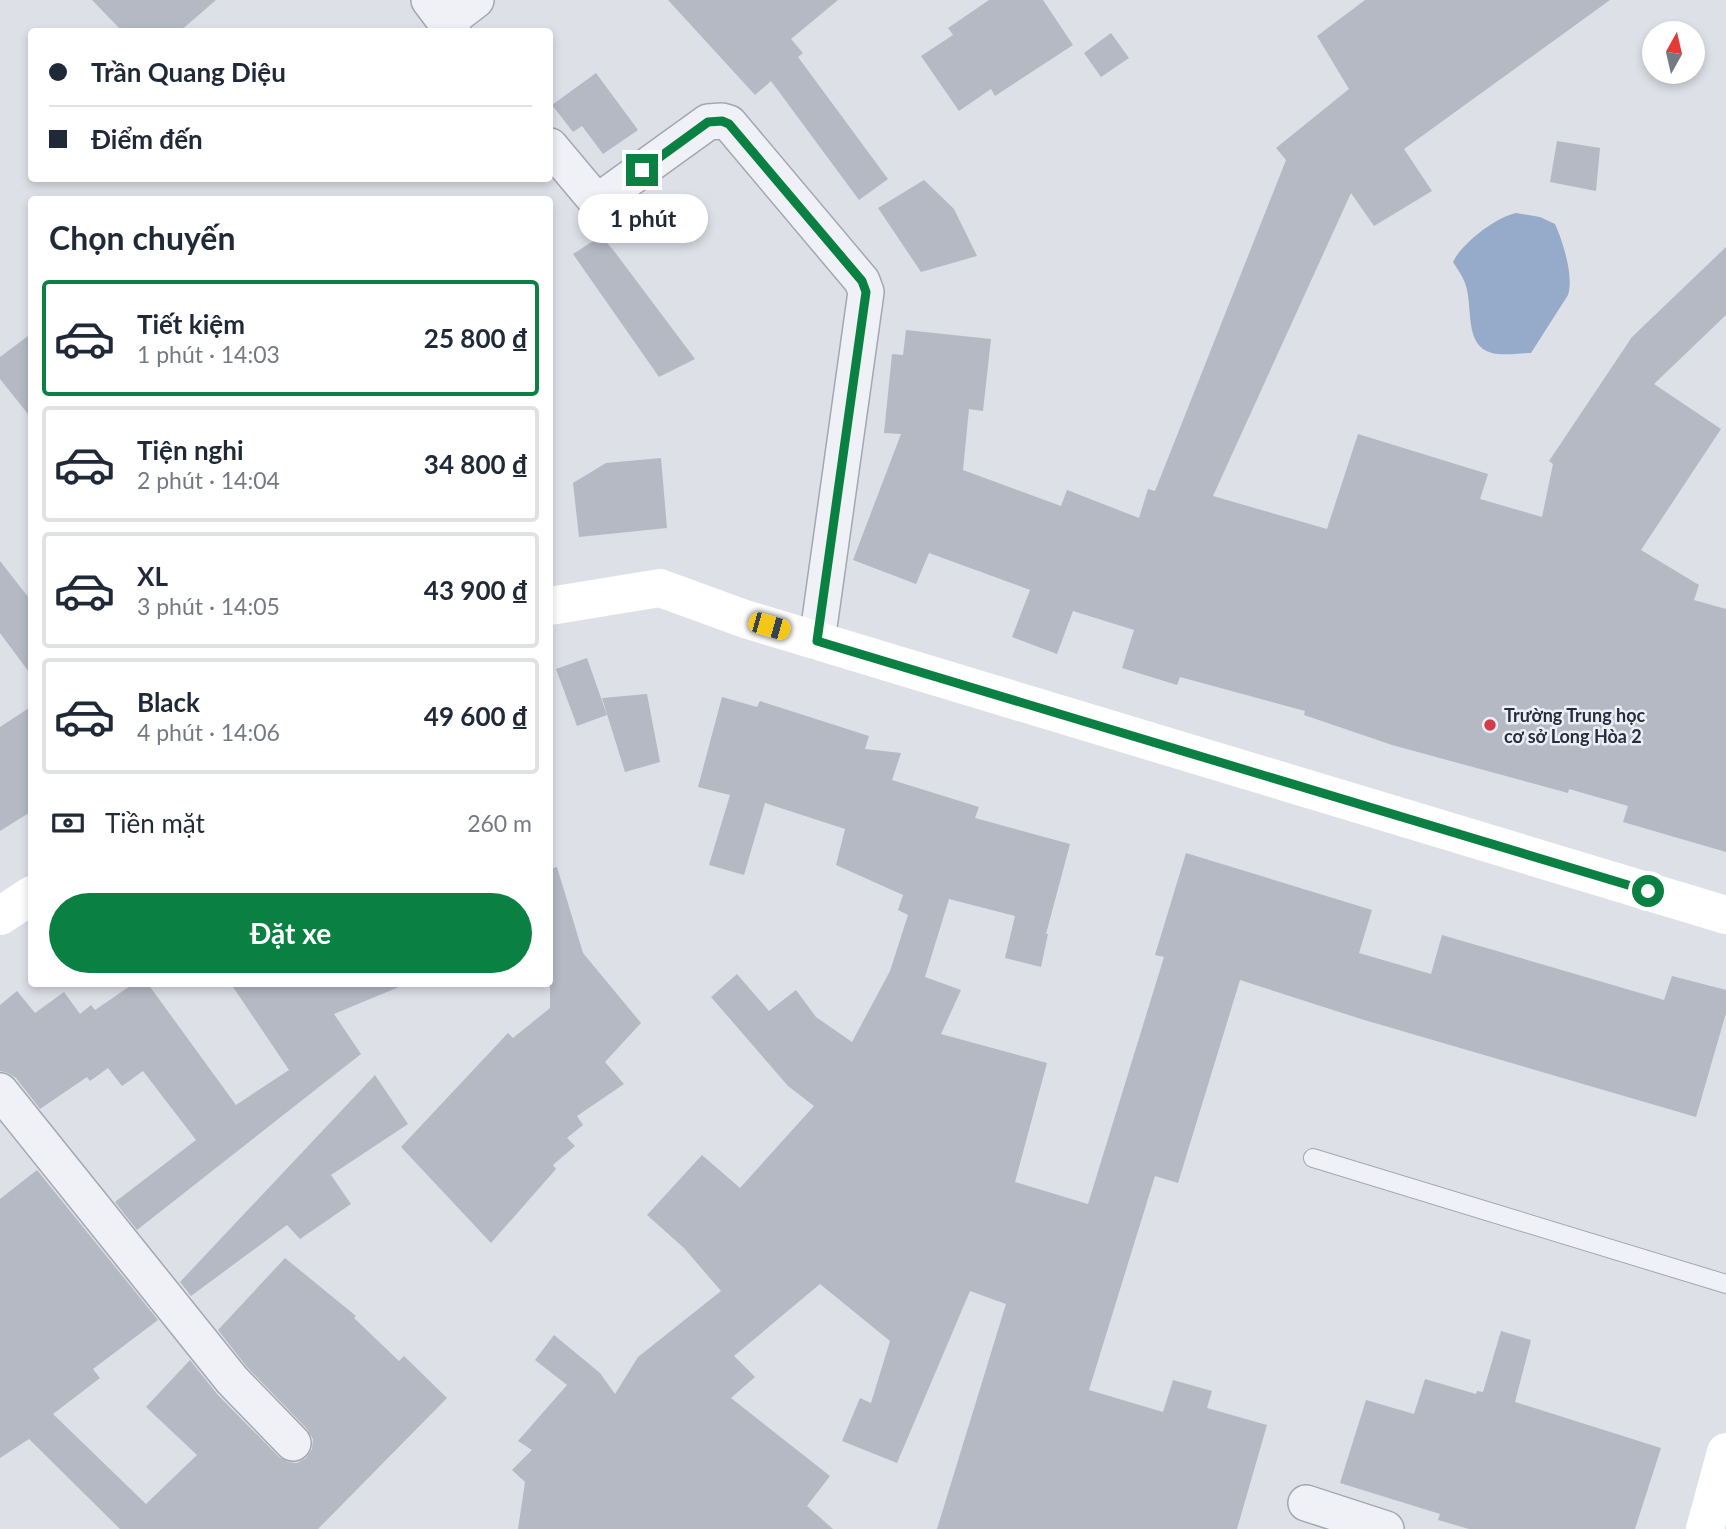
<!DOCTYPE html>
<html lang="vi">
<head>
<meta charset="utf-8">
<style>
	:root { --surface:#fff; --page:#f6f6f7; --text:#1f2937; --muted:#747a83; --line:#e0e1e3; --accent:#0b8043 }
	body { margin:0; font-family:Lato,sans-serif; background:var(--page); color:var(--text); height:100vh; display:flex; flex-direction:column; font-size:26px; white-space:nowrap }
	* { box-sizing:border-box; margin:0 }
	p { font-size:23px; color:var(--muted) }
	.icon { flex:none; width:38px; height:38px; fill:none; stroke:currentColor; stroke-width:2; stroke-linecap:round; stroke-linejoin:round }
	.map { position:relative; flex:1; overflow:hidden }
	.panel { position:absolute; left:28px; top:196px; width:525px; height:791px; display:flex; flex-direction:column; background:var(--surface); border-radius:7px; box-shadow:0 4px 10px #0003 }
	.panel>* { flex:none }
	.top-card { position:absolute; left:28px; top:28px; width:525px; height:154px; border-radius:7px; box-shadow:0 4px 10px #0003; display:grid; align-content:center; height:154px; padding:0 21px; background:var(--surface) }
	.needle { width:46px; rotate:8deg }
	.buttons { position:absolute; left:1642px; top:21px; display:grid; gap:14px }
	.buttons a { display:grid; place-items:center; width:63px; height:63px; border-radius:50%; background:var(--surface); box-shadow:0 4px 10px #0003; font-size:35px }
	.end { position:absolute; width:32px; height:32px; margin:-16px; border:9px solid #0b8043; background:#fff; box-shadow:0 0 0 4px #fff }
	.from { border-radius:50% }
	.bubble { position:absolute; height:49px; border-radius:24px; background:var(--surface); box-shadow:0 4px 10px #0003; font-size:23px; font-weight:700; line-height:49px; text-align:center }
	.car { position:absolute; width:21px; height:42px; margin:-21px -10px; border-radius:9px; box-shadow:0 0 5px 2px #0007; background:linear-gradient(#f5c518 24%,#345 0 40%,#f5c518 0 76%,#345 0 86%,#f5c518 0) }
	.top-card b { display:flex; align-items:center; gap:24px; height:66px; font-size:26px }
	.top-card b+b { border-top:2px solid var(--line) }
	.top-card i { width:18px; height:18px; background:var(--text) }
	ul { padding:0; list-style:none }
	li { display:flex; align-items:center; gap:21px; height:116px; margin:0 14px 10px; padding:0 7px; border:4px solid var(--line); border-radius:7px }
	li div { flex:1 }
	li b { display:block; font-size:26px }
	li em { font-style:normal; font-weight:700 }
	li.selected { border-color:var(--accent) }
	li>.icon { width:63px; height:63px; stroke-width:1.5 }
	h2 { padding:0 21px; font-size:32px; line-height:84px }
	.pay { display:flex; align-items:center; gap:18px; height:77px; padding:0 21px; font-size:26px }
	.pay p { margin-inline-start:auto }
	.primary-button { display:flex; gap:14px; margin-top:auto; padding:14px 21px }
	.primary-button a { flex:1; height:80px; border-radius:42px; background:var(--accent); color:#fff; font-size:28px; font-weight:700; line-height:80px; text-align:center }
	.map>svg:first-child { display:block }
	.water { fill:#96abc9 }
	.building { fill:#b4b9c4 }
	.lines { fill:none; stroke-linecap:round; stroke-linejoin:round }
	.lane-casing { stroke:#a2a7b1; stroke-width:20 }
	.street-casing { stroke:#a2a7b1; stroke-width:38 }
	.lane { stroke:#f0f1f6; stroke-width:18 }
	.street { stroke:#f0f1f6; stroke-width:35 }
	.secondary { stroke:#fff; stroke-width:38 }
	.route { stroke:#0b8043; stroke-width:9 }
	.poi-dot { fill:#d13d49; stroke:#eceff5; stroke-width:2.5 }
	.labels { text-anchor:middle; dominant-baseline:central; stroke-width:5; stroke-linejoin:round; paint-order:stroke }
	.poi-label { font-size:18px; font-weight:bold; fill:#262d3e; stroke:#eceff5; text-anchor:start }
</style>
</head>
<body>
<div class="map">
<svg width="1726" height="1529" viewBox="0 0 1726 1529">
	<rect width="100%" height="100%" fill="#dde0e7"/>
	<path class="water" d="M 1516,213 L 1540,217 L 1555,224 C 1563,242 1574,276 1568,295 L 1531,353 C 1518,353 1504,356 1492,353 C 1464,346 1473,308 1466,286 C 1464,278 1458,270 1453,262 C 1462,243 1496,217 1516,213 Z"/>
	<g class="building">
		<path d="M 92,0 L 216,0 L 179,32 L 123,32 Z"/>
		<path d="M 668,0 L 838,0 L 791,39 L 803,53 L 798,57 L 888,179 L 859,200 L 771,81 L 755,95 Z"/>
		<path d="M 989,0 L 1043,0 L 1073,45 L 995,96 L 991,89 L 959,111 L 921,56 L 953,35 L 948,28 Z"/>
		<path d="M 1365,0 L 1610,0 L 1404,149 L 1432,191 L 1374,226 L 1351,193 L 1213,496 L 1327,529 L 1358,434 L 1488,474 L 1480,499 L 1542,517 L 1553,464 L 1549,461 L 1632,337 L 1726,247 L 1726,315 L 1654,384 L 1721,429 L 1641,550 L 1699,585 L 1694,600 L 1726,609 L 1726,852 L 1623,822 L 1628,806 L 1569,789 L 1568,793 L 1392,745 L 1304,715 L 1305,711 L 1180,677 L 1177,685 L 1122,668 L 1134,630 L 1073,611 L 1057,654 L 1012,637 L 1030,590 L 929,553 L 916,584 L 853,560 L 901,434 L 884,433 L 892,354 L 903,355 L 906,330 L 991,339 L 983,411 L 969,409 L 963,470 L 1061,506 L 1067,490 L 1139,518 L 1148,489 L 1155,491 L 1286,160 L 1276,148 L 1349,89 L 1317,36 Z"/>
		<path d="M 1111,33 L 1129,58 L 1101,77 L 1084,53 Z"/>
		<path d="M 596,73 L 638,130 L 603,154 L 582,126 L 573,132 L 552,105 Z"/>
		<path d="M 1557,141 L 1600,148 L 1596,191 L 1550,182 Z"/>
		<path d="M 924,180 L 954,209 L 977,256 L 921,272 L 878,208 Z"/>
		<path d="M 601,236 L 614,251 L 695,359 L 659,377 L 573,254 Z"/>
		<path d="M 32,333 L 32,419 L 0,379 L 0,357 Z"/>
		<path d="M 661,458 L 667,528 L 579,537 L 573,483 L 606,463 Z"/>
		<path d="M 0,561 L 32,602 L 32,676 L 0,633 Z"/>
		<path d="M 587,658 L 607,715 L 577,726 L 556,669 Z"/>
		<path d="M 647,694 L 660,762 L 625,772 L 602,698 Z"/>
		<path d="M 722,697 L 757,707 L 760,701 L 869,736 L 865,749 L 901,753 L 892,780 L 979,807 L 975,818 L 1070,844 L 1046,934 L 1048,934 L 1041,967 L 1005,958 L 1015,916 L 949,899 L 925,977 L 961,990 L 941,1034 L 1047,1063 L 1015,1182 L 1088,1204 L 1164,957 L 1155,955 L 1186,853 L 1372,910 L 1359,953 L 1431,974 L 1442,935 L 1664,1000 L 1672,976 L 1726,990 L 1726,1013 L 1696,1117 L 1361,1019 L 1240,980 L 1178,1183 L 1155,1176 L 1089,1390 L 1163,1412 L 1173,1380 L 1212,1391 L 1207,1408 L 1267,1425 L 1237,1529 L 937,1529 L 1006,1304 L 970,1291 L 897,1463 L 842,1441 L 860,1398 L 871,1403 L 890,1341 L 820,1284 L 734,1356 L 755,1377 L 731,1398 L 830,1476 L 807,1506 L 833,1529 L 518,1529 L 525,1482 L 512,1470 L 532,1450 L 518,1441 L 567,1385 L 535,1360 L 554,1335 L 600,1373 L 615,1394 L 638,1357 L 721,1291 L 684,1248 L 647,1215 L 702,1155 L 740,1188 L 814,1106 L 788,1086 L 711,997 L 737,974 L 769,1011 L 796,990 L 816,1017 L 852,1042 L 890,971 L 908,915 L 898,910 L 903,895 L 836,865 L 845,829 L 765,803 L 744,875 L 709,865 L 730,795 L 698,787 Z"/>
		<path d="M 32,706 L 32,811 L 0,831 L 0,727 Z"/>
		<path d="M 557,867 L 583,953 L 641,1023 L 605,1062 L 624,1084 L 577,1116 L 583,1125 L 567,1138 L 575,1146 L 553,1165 L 556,1169 L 491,1243 L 401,1147 L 508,1033 L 513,1038 L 550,1008 L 550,869 Z"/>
		<path d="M 133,984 L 148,984 L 236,1105 L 289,1070 L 231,984 L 406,984 L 334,1014 L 361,1054 L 137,1230 L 115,1202 L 196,1140 L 143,1071 L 122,1086 L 108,1068 L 90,1081 L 87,1077 L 40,1109 L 16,1078 L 8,1073 L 0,1071 L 0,1005 L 17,991 L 35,1013 L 64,992 L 80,1014 L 91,1005 L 95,1010 Z"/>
		<path d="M 375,1075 L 408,1124 L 331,1175 L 351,1204 L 300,1239 L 287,1225 L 191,1296 L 180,1282 Z"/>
		<path d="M 37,1170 L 158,1320 L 93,1369 L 100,1378 L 53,1414 L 146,1504 L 197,1455 L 146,1407 L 190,1360 L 217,1394 L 279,1457 L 288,1462 L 297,1463 L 306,1458 L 312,1449 L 313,1439 L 307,1429 L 247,1367 L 218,1330 L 285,1258 L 356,1316 L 354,1318 L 399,1361 L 404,1356 L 447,1398 L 318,1529 L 120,1529 L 29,1439 L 0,1458 L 0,1199 Z"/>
		<path d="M 1501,1331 L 1531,1340 L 1515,1402 L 1661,1448 L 1635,1529 L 1469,1529 L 1438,1520 L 1440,1514 L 1340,1483 L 1366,1400 L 1414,1414 L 1425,1379 L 1476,1394 L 1477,1391 L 1483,1392 Z"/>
	</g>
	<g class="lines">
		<defs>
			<path id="lane" d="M 1313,1158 L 1726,1284"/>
			<g id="street">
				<path d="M 429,0 L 453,32"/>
				<path d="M 446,23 L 476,0"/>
				<path d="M 550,146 L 597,202 L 708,122 L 722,121 L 729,123 L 862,281 L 866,292 L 817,641"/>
				<path d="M 0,1091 L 232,1380 L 293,1443"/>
				<path d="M 1306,1503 L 1386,1529"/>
			</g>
		</defs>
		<use href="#lane" class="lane-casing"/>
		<use href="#street" class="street-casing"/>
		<use href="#lane" class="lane"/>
		<use href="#street" class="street"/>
		<g class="secondary">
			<path d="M 550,606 L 660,588 L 745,619 L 1726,915"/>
			<path d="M 0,916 L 32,895"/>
			<path d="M 1705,1529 L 1726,1452"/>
		</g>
	</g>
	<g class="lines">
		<path class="route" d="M 642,170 L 708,122 L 722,121 L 729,124 L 862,281 L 866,292 L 817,641 L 1648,891"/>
	</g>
	<circle class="poi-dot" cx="1490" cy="725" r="7"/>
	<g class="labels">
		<g class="poi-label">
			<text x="1504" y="715">Trường Trung học<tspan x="1504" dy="21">cơ sở Long Hòa 2</tspan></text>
		</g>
	</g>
</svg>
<div class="buttons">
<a><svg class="needle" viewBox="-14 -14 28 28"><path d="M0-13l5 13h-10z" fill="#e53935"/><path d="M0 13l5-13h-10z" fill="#747a83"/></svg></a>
</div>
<i class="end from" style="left:1648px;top:891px"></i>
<i class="end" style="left:642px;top:170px"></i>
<div class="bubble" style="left:578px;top:194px;width:130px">1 phút</div>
<i class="car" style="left:769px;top:626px;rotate:106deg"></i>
<div class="top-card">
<b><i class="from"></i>Trần Quang Diệu</b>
<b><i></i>Điểm đến</b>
</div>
<section class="panel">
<h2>Chọn chuyến</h2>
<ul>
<li class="selected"><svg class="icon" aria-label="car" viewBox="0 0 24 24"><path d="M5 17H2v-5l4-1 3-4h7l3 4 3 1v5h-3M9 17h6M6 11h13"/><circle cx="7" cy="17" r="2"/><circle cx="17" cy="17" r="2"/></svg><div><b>Tiết kiệm</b><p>1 phút · 14:03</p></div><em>25 800 ₫</em></li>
<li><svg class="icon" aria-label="car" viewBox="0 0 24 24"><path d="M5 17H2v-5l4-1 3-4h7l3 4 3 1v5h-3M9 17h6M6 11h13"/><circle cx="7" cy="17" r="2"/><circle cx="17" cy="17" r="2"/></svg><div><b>Tiện nghi</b><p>2 phút · 14:04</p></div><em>34 800 ₫</em></li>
<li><svg class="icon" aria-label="car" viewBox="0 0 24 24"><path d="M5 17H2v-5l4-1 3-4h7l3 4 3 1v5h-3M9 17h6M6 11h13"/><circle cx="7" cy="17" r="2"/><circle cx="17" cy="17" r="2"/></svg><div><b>XL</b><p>3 phút · 14:05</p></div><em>43 900 ₫</em></li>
<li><svg class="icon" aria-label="car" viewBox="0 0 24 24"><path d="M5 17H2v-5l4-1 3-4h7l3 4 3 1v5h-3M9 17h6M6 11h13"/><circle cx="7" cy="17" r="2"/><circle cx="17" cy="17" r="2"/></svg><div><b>Black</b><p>4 phút · 14:06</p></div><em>49 600 ₫</em></li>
</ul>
<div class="pay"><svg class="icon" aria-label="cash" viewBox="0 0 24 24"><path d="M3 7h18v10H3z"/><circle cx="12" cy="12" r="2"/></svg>Tiền mặt<p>260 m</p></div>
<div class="primary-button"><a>Đặt xe</a></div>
</section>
</div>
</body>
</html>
